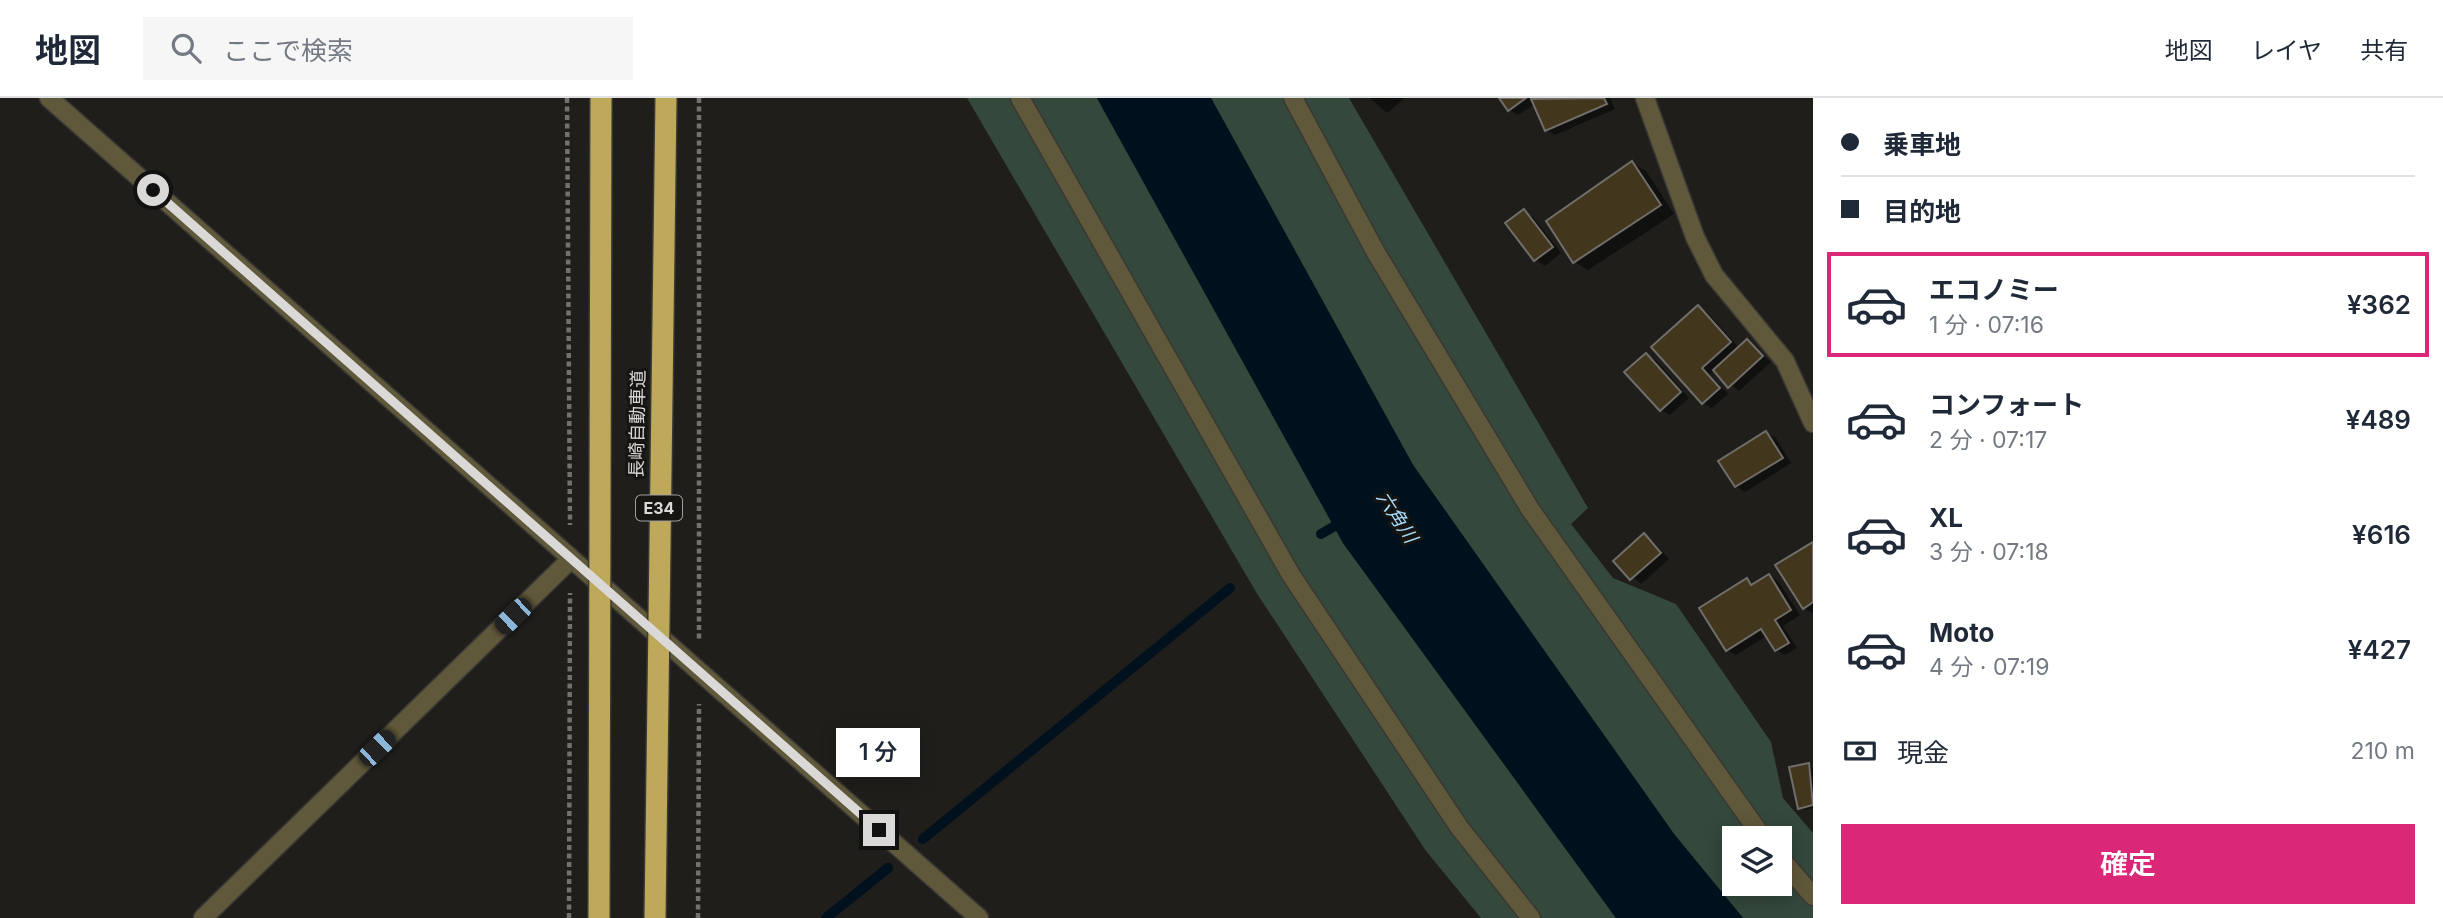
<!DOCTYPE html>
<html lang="ja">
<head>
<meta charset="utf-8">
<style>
	:root { --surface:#fff; --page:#f6f6f7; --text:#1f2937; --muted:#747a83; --line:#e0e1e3; --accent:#db2777 }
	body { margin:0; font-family:Inter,"Noto Sans JP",sans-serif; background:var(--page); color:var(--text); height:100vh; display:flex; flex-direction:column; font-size:26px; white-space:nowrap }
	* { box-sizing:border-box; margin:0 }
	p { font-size:23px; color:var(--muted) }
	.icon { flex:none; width:38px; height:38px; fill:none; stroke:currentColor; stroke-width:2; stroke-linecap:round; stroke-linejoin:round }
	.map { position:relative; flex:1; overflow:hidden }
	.details { display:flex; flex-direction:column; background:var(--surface); width:630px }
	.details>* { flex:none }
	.guide { display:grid; align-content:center; height:154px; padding:0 28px; background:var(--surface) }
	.controls { position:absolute; left:1722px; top:728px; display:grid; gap:14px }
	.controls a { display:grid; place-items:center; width:70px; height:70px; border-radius:0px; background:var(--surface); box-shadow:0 4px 18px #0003; font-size:35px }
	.end { position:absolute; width:32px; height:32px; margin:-16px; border:9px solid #dad9d7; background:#111; box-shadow:0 0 0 4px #111 }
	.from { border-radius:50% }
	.bubble { position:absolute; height:49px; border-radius:0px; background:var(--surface); box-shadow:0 4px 18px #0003; font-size:23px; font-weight:600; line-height:49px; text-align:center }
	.car { position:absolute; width:21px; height:42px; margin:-21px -10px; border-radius:9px; box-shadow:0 0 5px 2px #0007; background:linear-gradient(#222 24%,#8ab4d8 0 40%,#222 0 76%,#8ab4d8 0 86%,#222 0) }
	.guide b { display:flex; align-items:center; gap:24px; height:66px; font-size:26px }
	.guide b+b { border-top:2px solid var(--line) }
	.guide i { width:18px; height:18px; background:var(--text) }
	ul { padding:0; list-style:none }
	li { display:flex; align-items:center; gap:21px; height:105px; margin:0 14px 10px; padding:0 14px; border:4px solid transparent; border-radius:0px }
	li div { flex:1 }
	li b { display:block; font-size:26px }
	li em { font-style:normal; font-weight:600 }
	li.selected { border-color:var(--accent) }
	li>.icon { width:63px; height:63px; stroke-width:1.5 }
	.pay { display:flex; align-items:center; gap:18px; height:77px; padding:0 28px; font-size:26px }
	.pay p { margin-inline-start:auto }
	.button { display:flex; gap:14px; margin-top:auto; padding:14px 28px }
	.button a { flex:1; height:80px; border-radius:0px; background:var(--accent); color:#fff; font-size:28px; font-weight:600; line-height:80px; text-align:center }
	header { display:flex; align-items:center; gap:42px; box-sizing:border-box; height:98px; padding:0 35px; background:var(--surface); border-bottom:2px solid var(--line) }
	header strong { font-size:33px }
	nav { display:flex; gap:38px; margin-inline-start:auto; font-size:24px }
	.search { width:490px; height:63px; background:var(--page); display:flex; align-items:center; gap:18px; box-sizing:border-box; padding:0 24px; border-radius:0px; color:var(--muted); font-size:26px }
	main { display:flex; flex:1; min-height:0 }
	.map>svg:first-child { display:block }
	.green { fill:#34483b; fill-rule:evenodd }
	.water { fill:#00111e }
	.shadow { fill:#0007 }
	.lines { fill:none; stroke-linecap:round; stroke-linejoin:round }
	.stream { stroke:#00111e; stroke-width:10 }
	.building { fill:#42361d; stroke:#706e6b; stroke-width:2 }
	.minor-casing { stroke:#393835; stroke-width:21 }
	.path { stroke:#72716e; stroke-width:4.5; stroke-dasharray:5 3.5; stroke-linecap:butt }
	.minor { stroke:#60583a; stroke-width:18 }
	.highway-bridge-casing { stroke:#393835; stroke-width:24; stroke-linecap:butt }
	.highway-bridge { stroke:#bea85a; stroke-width:21 }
	.route { stroke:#dad9d7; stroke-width:9 }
	.labels { text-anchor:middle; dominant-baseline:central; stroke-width:6; stroke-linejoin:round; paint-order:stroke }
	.shield { fill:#161512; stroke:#9f9e9c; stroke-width:2 }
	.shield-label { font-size:16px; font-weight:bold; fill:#dad9d7 }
	.street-label { font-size:18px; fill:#dad9d7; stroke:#161512 }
	.water-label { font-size:19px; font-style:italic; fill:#a6dcfd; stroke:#161512 }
</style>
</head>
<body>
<header>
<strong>地図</strong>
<div class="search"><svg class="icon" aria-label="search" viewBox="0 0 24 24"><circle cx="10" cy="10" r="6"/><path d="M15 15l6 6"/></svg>ここで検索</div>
<nav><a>地図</a><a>レイヤ</a><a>共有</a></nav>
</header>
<main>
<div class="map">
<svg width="1813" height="820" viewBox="0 0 1813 820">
	<rect width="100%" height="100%" fill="#1f1e1b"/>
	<g class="green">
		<path d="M 967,0 L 1097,0 L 1343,445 L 1616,820 L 1481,820 L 1426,753 L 1256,494 Z"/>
		<path d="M 1211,0 L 1349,0 L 1588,410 L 1571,426 L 1613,480 L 1676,506 L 1771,644 L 1783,700 L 1813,735 L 1813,820 L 1743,820 L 1674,736 L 1413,367 ZM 1734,740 L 1780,740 L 1780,786 L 1734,786 Z"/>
	</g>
	<path class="water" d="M 1097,0 L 1211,0 L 1413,367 L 1674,736 L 1743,820 L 1616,820 L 1343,445 Z"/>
	<g class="shadow">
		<path d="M 1370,0 L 1405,0 L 1387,15 Z"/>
		<path d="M 1501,0 L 1610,0 L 1615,11 L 1555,37 L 1546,32 L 1535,6 L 1518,17 L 1509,11 Z"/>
		<path d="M 1632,65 L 1646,73 L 1674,116 L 1588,172 L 1575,164 Z"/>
		<path d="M 1524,113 L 1533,119 L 1561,155 L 1545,168 L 1536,162 L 1508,125 Z"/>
		<path d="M 1698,209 L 1708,215 L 1739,250 L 1747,243 L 1771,264 L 1739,293 L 1715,272 L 1710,276 L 1728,296 L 1712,310 L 1703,305 Z"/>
		<path d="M 1646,257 L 1656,262 L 1689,300 L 1670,317 L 1661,312 Z"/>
		<path d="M 1766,335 L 1776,340 L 1791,365 L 1745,394 L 1736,388 Z"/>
		<path d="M 1644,437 L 1653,443 L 1669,461 L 1641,486 L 1615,463 Z"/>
		<path d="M 1813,446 L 1813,515 L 1804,510 Z"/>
		<path d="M 1769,478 L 1778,483 L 1800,517 L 1783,528 L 1797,550 L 1785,557 L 1776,552 L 1767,538 L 1736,557 L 1727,552 L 1747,483 L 1755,487 Z"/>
		<path d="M 1808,667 L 1813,670 L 1813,710 L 1804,712 L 1800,709 Z"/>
	</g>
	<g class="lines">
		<g class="stream">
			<path d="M 1321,436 L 1345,422"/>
			<path d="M 923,741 L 1230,490"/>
			<path d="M 826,820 L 888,770"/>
		</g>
	</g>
	<g class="building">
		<path d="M 1499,0 L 1526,0 L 1508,13 Z"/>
		<path d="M 1604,0 L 1607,6 L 1545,33 L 1531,1 Z"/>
		<path d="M 1632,63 L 1661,107 L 1573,165 L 1546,123 Z"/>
		<path d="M 1524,111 L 1553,149 L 1534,163 L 1505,125 Z"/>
		<path d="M 1698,207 L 1731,244 L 1702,270 L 1720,290 L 1702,306 L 1651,249 Z"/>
		<path d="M 1747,241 L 1763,258 L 1728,290 L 1713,272 Z"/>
		<path d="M 1646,255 L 1681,294 L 1660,313 L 1624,274 Z"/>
		<path d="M 1766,333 L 1783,360 L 1735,389 L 1718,363 Z"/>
		<path d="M 1644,435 L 1661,455 L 1630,482 L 1613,463 Z"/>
		<path d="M 1813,444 L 1813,504 L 1803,511 L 1775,467 Z"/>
		<path d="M 1769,476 L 1791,512 L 1775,522 L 1789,545 L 1775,553 L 1761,531 L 1726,553 L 1699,510 L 1747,480 L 1751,487 Z"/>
		<path d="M 1809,665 L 1813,707 L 1798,711 L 1789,669 Z"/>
	</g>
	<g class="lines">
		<defs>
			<g id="minor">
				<path d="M 49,0 L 979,820"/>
				<path d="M 1020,0 L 1291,477 L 1459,729 L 1531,820"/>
				<path d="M 1293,0 L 1375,153 L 1530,411 L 1763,740"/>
				<path d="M 1645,0 L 1695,139 L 1714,177 L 1785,263 L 1813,325"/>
				<path d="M 1780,760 L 1813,798"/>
				<path d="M 203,820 L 571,461"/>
			</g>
		</defs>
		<use href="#minor" class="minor-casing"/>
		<g class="path">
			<path d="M 567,0 L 570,427"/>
			<path d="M 699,0 L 699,542"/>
			<path d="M 569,820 L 570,495"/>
			<path d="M 698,820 L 699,606"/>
		</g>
		<use href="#minor" class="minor"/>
		<defs>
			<g id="highway-bridge">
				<path d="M 599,820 L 601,0"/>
				<path d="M 655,820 L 666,0"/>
			</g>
		</defs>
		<use href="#highway-bridge" class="highway-bridge-casing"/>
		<use href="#highway-bridge" class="highway-bridge"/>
	</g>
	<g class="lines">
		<path class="route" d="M 153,92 L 879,732"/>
	</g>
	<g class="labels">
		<rect class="shield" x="636" y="397.5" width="46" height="25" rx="5"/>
		<g class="shield-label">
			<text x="659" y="410">E34</text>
		</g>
		<g class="street-label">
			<text transform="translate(637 326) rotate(-89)">長崎自動車道</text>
		</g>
		<g class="water-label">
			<text transform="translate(1397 419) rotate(57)">六角川</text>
		</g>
	</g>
</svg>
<div class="controls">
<a><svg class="icon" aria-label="layers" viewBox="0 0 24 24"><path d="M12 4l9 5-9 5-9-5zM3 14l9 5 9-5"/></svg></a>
</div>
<i class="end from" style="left:153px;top:92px"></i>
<i class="end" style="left:879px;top:732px"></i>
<div class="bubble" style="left:836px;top:630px;width:84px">1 分</div>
<i class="car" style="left:513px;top:518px;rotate:226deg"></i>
<i class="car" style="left:377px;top:650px;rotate:46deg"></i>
</div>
<section class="details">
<div class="guide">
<b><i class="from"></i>乗車地</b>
<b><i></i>目的地</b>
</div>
<ul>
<li class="selected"><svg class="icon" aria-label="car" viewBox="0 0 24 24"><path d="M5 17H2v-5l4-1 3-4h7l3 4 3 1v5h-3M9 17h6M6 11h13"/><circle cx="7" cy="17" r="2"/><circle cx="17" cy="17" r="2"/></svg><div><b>エコノミー</b><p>1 分 · 07:16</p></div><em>¥362</em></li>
<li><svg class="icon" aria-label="car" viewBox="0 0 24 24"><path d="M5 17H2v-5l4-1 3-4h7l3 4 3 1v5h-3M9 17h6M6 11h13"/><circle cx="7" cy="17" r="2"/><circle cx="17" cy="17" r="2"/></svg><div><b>コンフォート</b><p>2 分 · 07:17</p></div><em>¥489</em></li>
<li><svg class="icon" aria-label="car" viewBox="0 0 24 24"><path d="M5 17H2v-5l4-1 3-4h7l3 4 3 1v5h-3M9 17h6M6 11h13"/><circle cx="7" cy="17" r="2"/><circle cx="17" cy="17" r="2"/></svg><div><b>XL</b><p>3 分 · 07:18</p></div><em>¥616</em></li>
<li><svg class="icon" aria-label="car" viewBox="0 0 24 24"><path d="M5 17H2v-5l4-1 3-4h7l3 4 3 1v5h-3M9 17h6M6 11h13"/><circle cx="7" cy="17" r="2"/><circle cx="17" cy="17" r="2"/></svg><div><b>Moto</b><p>4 分 · 07:19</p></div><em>¥427</em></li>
</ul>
<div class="pay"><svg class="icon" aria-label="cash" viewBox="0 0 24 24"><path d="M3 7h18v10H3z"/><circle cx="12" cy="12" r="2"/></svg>現金<p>210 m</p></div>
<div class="button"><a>確定</a></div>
</section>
</main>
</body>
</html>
